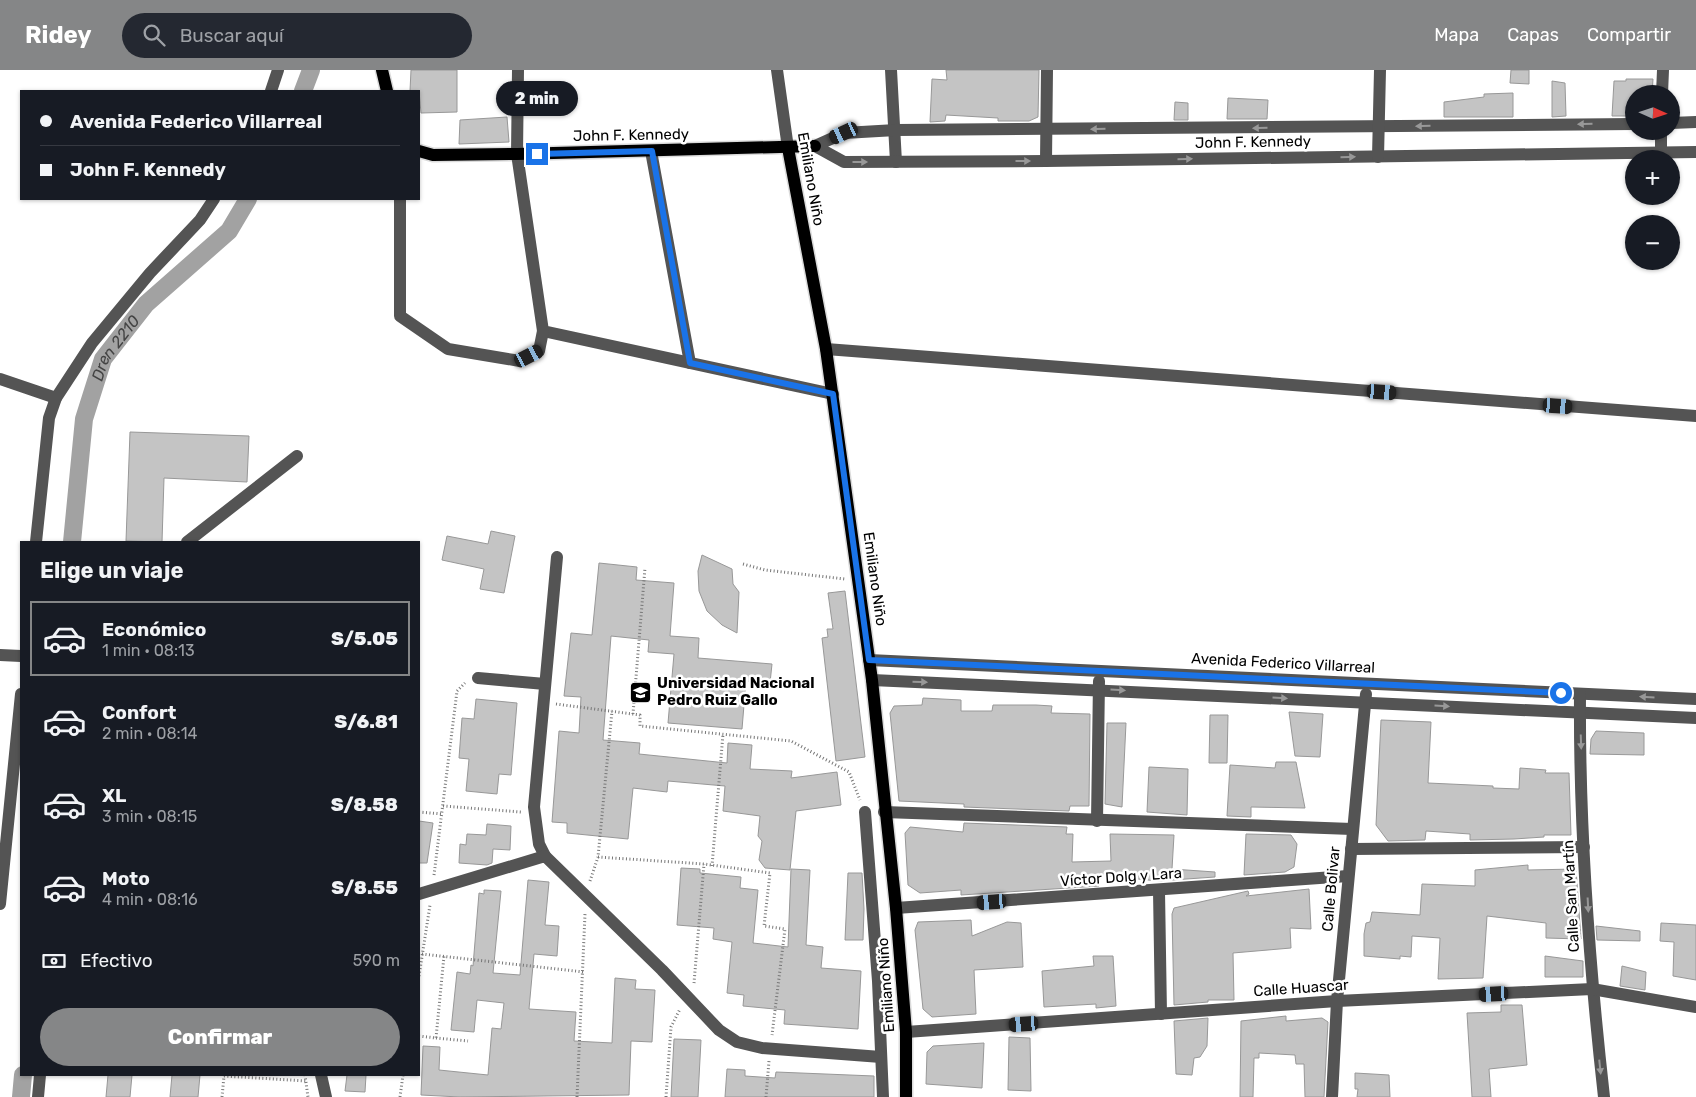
<!DOCTYPE html>
<html lang="es">
<head>
<meta charset="utf-8">
<style>
	:root { --surface:#171b24; --page:#242831; --text:#f1f3f6; --muted:#9ea1a6; --line:#363941; --accent:#858687 }
	body { margin:0; font-family:Rubik,sans-serif; background:var(--page); color:var(--text); height:100vh; display:flex; flex-direction:column; font-size:19px; white-space:nowrap }
	* { box-sizing:border-box; margin:0 }
	p { font-size:16px; color:var(--muted) }
	.icon { flex:none; width:28px; height:28px; fill:none; stroke:currentColor; stroke-width:2; stroke-linecap:round; stroke-linejoin:round }
	.map { position:relative; flex:1; overflow:hidden }
	.details { position:absolute; left:20px; top:471px; width:400px; height:535px; display:flex; flex-direction:column; background:var(--surface); border-radius:0px; box-shadow:0 1px 4px #0004 }
	.details>* { flex:none }
	.guide { position:absolute; left:20px; top:20px; width:400px; height:110px; border-radius:0px; box-shadow:0 1px 4px #0004; display:grid; align-content:center; height:110px; padding:0 20px; background:var(--surface) }
	.needle { width:32px; rotate:93deg }
	.controls { position:absolute; left:1625px; top:15px; display:grid; gap:10px }
	.controls a { display:grid; place-items:center; width:55px; height:55px; border-radius:50%; background:var(--surface); box-shadow:0 1px 4px #0004; font-size:25px }
	.end { position:absolute; width:22px; height:22px; margin:-11px; border:6px solid #1a73e8; background:#fff; box-shadow:0 0 0 2px #fff }
	.from { border-radius:50% }
	.bubble { position:absolute; height:35px; border-radius:18px; background:var(--surface); box-shadow:0 1px 4px #0004; font-size:16px; font-weight:800; line-height:35px; text-align:center }
	.car { position:absolute; width:15px; height:30px; margin:-15px -8px; border-radius:6px; box-shadow:0 0 4px 1px #0007; background:linear-gradient(#222 24%,#8ab4d8 0 40%,#222 0 76%,#8ab4d8 0 86%,#222 0) }
	.guide b { display:flex; align-items:center; gap:18px; height:48px; font-size:19px }
	.guide b+b { border-top:1px solid var(--line) }
	.guide i { width:12px; height:12px; background:var(--text) }
	ul { padding:0; list-style:none }
	li { display:flex; align-items:center; gap:15px; height:75px; margin:0 10px 8px; padding:0 10px; border:2px solid transparent; border-radius:0px }
	li div { flex:1 }
	li b { display:block; font-size:19px }
	li em { font-style:normal; font-weight:800 }
	li.on { border-color:var(--accent) }
	li>.icon { width:45px; height:45px; stroke-width:1.5 }
	h2 { padding:0 20px; font-size:22px; line-height:60px }
	.pay { display:flex; align-items:center; gap:12px; height:55px; padding:0 20px; font-size:19px }
	.pay p { margin-inline-start:auto }
	.cta { display:flex; gap:10px; margin-top:auto; padding:10px 20px }
	.cta a { flex:1; height:58px; border-radius:30px; background:var(--accent); color:#fff; font-size:20px; font-weight:800; line-height:58px; text-align:center }
	header { display:flex; align-items:center; gap:30px; box-sizing:border-box; height:70px; padding:0 25px; background:var(--accent); color:#fff }
	header strong { font-size:24px }
	nav { display:flex; gap:28px; margin-inline-start:auto; font-size:18px }
	.search { width:350px; height:45px; background:var(--page); display:flex; align-items:center; gap:12px; box-sizing:border-box; padding:0 18px; border-radius:28px; color:var(--muted); font-size:19px }
	.map>svg:first-child { display:block }
	.lines { fill:none; stroke-linecap:round; stroke-linejoin:round }
	.canal { stroke:#a2a2a2; stroke-width:18 }
	.building { fill:#c4c4c4; stroke:#989898 }
	.major-casing { stroke:#dbdbdb; stroke-width:15 }
	.path { stroke:#767676; stroke-width:3; stroke-dasharray:1 2.5; stroke-linecap:butt }
	.minor { stroke:#545454; stroke-width:12 }
	.major { stroke:#000; stroke-width:12 }
	.oneway { fill:#989898 }
	.route { stroke:#1a73e8; stroke-width:6 }
	.labels { text-anchor:middle; dominant-baseline:central; stroke-width:5; stroke-linejoin:round; paint-order:stroke }
	.street-label { font-size:15px; fill:#000; stroke:#fff }
	.poi-label { font-size:15px; font-weight:bold; fill:#000; stroke:#fff; text-anchor:start }
	.water-label { font-size:16px; font-style:italic; fill:#434343; stroke:#fff }
</style>
</head>
<body>
<header>
<strong>Ridey</strong>
<div class="search"><svg class="icon" aria-label="search" viewBox="0 0 24 24"><circle cx="10" cy="10" r="6"/><path d="M15 15l6 6"/></svg>Buscar aquí</div>
<nav><a>Mapa</a><a>Capas</a><a>Compartir</a></nav>
</header>
<div class="map">
<svg width="1696" height="1027" viewBox="0 0 1696 1027">
	<rect width="100%" height="100%" fill="#fff"/>
	<g class="lines">
		<g class="canal">
			<path d="M 303,21 L 311,0"/>
			<path id="s1" d="M 72,472 L 84,349 L 103,289 L 146,234 L 229,161 L 248,129"/>
			<path d="M 21,1027 L 23,1005"/>
		</g>
	</g>
	<g class="building">
		<path d="M 411,0 L 457,0 L 457,42 L 421,43 L 419,21 L 410,21 Z"/>
		<path d="M 946,0 L 1039,0 L 1038,47 L 1029,51 L 998,51 L 998,48 L 946,45 L 945,51 L 930,52 L 932,9 L 947,10 Z"/>
		<path d="M 1511,0 L 1529,0 L 1529,14 L 1510,13 Z"/>
		<path d="M 1626,9 L 1653,9 L 1652,24 L 1634,24 L 1634,46 L 1612,46 L 1614,11 L 1626,11 Z"/>
		<path d="M 1552,11 L 1565,13 L 1566,46 L 1552,47 Z"/>
		<path d="M 1513,23 L 1513,47 L 1444,47 L 1444,32 L 1484,27 L 1484,24 Z"/>
		<path d="M 1228,28 L 1268,30 L 1267,49 L 1227,49 Z"/>
		<path d="M 1175,32 L 1188,33 L 1188,50 L 1174,50 Z"/>
		<path d="M 507,47 L 509,72 L 459,74 L 460,50 Z"/>
		<path d="M 130,362 L 249,366 L 247,412 L 164,408 L 162,472 L 126,471 Z"/>
		<path d="M 491,461 L 515,466 L 504,523 L 480,519 L 484,499 L 442,490 L 447,466 L 488,474 Z"/>
		<path d="M 702,485 L 732,499 L 733,514 L 739,522 L 737,563 L 722,555 L 707,541 L 699,521 L 698,501 Z"/>
		<path d="M 599,493 L 637,497 L 636,510 L 674,513 L 670,566 L 699,568 L 698,588 L 772,594 L 770,613 L 746,611 L 742,659 L 668,653 L 674,584 L 648,582 L 649,570 L 611,566 L 603,670 L 640,673 L 639,684 L 727,693 L 728,673 L 752,675 L 750,699 L 792,701 L 791,708 L 837,702 L 841,735 L 796,741 L 790,800 L 765,798 L 759,790 L 762,771 L 758,766 L 760,746 L 723,741 L 725,716 L 668,711 L 667,722 L 633,718 L 628,769 L 567,763 L 567,753 L 552,752 L 559,661 L 579,663 L 581,627 L 564,626 L 571,563 L 592,565 Z"/>
		<path d="M 845,521 L 865,687 L 836,691 L 822,568 L 828,567 L 827,559 L 833,559 L 828,523 Z"/>
		<path d="M 923,628 L 961,630 L 961,641 L 992,641 L 993,635 L 1036,635 L 1052,636 L 1051,643 L 1090,644 L 1089,736 L 1070,736 L 1069,741 L 964,737 L 964,734 L 899,731 L 890,643 L 894,636 L 922,635 Z"/>
		<path d="M 476,629 L 517,633 L 511,705 L 499,704 L 497,724 L 466,721 L 469,689 L 459,688 L 462,648 L 474,649 Z"/>
		<path d="M 1289,642 L 1323,644 L 1320,687 L 1295,686 Z"/>
		<path d="M 1210,645 L 1228,645 L 1227,693 L 1209,693 Z"/>
		<path d="M 1381,650 L 1431,652 L 1428,713 L 1493,716 L 1493,718 L 1519,719 L 1520,698 L 1546,700 L 1545,703 L 1569,703 L 1571,765 L 1544,765 L 1544,767 L 1514,769 L 1470,770 L 1470,764 L 1426,761 L 1425,770 L 1388,771 L 1376,755 Z"/>
		<path d="M 1107,653 L 1126,653 L 1122,737 L 1105,734 Z"/>
		<path d="M 1596,661 L 1644,663 L 1644,685 L 1590,684 L 1591,669 Z"/>
		<path d="M 1276,692 L 1296,692 L 1305,738 L 1251,737 L 1251,747 L 1227,746 L 1230,695 L 1275,698 Z"/>
		<path d="M 1149,697 L 1188,699 L 1187,745 L 1147,742 Z"/>
		<path d="M 419,751 L 433,753 L 427,793 L 419,793 Z"/>
		<path d="M 964,753 L 1067,757 L 1066,764 L 1073,764 L 1072,792 L 1111,791 L 1110,764 L 1174,765 L 1172,799 L 1215,802 L 1215,807 L 1158,811 L 1098,805 L 1099,816 L 961,825 L 961,820 L 920,823 L 908,815 L 905,763 L 910,757 L 963,762 Z"/>
		<path d="M 487,754 L 511,756 L 510,780 L 493,779 L 492,793 L 487,795 L 459,793 L 460,774 L 466,775 L 467,764 L 486,765 Z"/>
		<path d="M 1246,764 L 1291,765 L 1297,774 L 1294,797 L 1285,802 L 1244,805 Z"/>
		<path d="M 1528,795 L 1528,800 L 1576,799 L 1581,869 L 1546,868 L 1546,853 L 1487,846 L 1483,908 L 1438,909 L 1440,868 L 1412,866 L 1411,887 L 1400,886 L 1400,889 L 1364,886 L 1364,864 L 1366,853 L 1370,852 L 1372,842 L 1420,845 L 1422,814 L 1475,816 L 1475,800 Z"/>
		<path d="M 681,798 L 700,799 L 700,803 L 741,807 L 740,818 L 758,820 L 753,873 L 788,877 L 791,799 L 810,800 L 806,875 L 823,877 L 821,898 L 861,901 L 858,959 L 784,954 L 785,940 L 743,936 L 744,925 L 727,923 L 732,872 L 713,869 L 714,858 L 677,855 Z"/>
		<path d="M 848,803 L 862,803 L 864,839 L 863,870 L 845,870 Z"/>
		<path d="M 528,810 L 549,812 L 545,855 L 559,856 L 557,886 L 534,884 L 529,939 L 576,942 L 574,971 L 612,973 L 615,908 L 636,910 L 635,919 L 655,920 L 652,972 L 631,971 L 629,1025 L 460,1027 L 421,1025 L 423,976 L 440,977 L 439,1000 L 488,1005 L 492,958 L 501,959 L 504,933 L 477,930 L 474,962 L 451,960 L 457,902 L 470,904 L 471,895 L 473,896 L 479,823 L 484,824 L 484,820 L 501,821 L 493,903 L 520,905 Z"/>
		<path d="M 1309,819 L 1311,859 L 1290,858 L 1291,878 L 1233,883 L 1234,930 L 1208,930 L 1208,932 L 1174,935 L 1172,844 L 1174,838 L 1248,821 L 1249,824 L 1246,826 Z"/>
		<path d="M 971,850 L 972,866 L 1007,852 L 1021,853 L 1023,897 L 974,900 L 976,944 L 932,947 L 923,939 L 915,860 L 918,852 Z"/>
		<path d="M 1661,853 L 1696,855 L 1696,910 L 1673,906 L 1674,872 L 1660,871 Z"/>
		<path d="M 1596,856 L 1640,861 L 1640,871 L 1597,870 Z"/>
		<path d="M 1093,886 L 1113,886 L 1116,936 L 1096,938 L 1096,934 L 1044,937 L 1042,901 L 1094,896 Z"/>
		<path d="M 1545,886 L 1583,891 L 1583,907 L 1545,907 Z"/>
		<path d="M 1622,896 L 1646,902 L 1645,920 L 1620,916 Z"/>
		<path d="M 1501,935 L 1522,935 L 1527,995 L 1489,999 L 1491,1027 L 1472,1027 L 1467,943 L 1501,942 Z"/>
		<path d="M 1286,946 L 1286,951 L 1322,948 L 1328,952 L 1324,1027 L 1305,1027 L 1304,994 L 1296,994 L 1295,985 L 1259,983 L 1259,988 L 1254,988 L 1253,1027 L 1240,1027 L 1241,951 Z"/>
		<path d="M 1208,948 L 1207,976 L 1200,987 L 1194,988 L 1192,1005 L 1176,1004 L 1174,951 Z"/>
		<path d="M 1009,967 L 1030,968 L 1031,1021 L 1008,1020 Z"/>
		<path d="M 674,969 L 701,970 L 698,1027 L 671,1027 Z"/>
		<path d="M 984,973 L 982,1018 L 926,1014 L 927,982 L 933,976 Z"/>
		<path d="M 727,999 L 745,1000 L 745,1006 L 775,1008 L 776,1002 L 874,1006 L 874,1027 L 725,1027 Z"/>
		<path d="M 1355,1003 L 1389,1005 L 1390,1027 L 1357,1027 L 1358,1019 L 1355,1019 Z"/>
		<path d="M 108,1005 L 132,1005 L 130,1027 L 106,1027 Z"/>
		<path d="M 172,1005 L 200,1005 L 198,1027 L 170,1027 Z"/>
		<path d="M 347,1005 L 366,1005 L 365,1022 L 345,1021 Z"/>
	</g>
	<g class="lines">
		<defs>
			<g id="major">
				<path d="M 382,0 L 387,21"/>
				<path d="M 788,78 L 826,279 L 872,610 L 896,838 L 906,962 L 906,1027"/>
				<path d="M 419,81 L 433,85 L 517,84 L 815,76"/>
			</g>
		</defs>
		<use href="#major" class="major-casing"/>
		<g class="path">
			<path d="M 743,494 L 765,500 L 845,509"/>
			<path d="M 556,634 L 640,645 L 640,656 L 791,671 L 849,702 L 860,730"/>
			<path d="M 633,644 L 645,498"/>
			<path d="M 443,736 L 521,742"/>
			<path d="M 419,742 L 442,744"/>
			<path d="M 598,787 L 704,794 L 770,803 L 764,856 L 785,859 L 772,965"/>
			<path d="M 712,796 L 723,664"/>
			<path d="M 434,805 L 457,621 L 465,613"/>
			<path d="M 590,811 L 598,787 L 612,641"/>
			<path d="M 422,884 L 584,902"/>
			<path d="M 419,906 L 430,835"/>
			<path d="M 694,913 L 704,794"/>
			<path d="M 419,966 L 436,968 L 444,886"/>
			<path d="M 436,968 L 468,971"/>
			<path d="M 305,1005 L 308,1027"/>
			<path d="M 222,1027 L 224,1006 L 306,1011"/>
			<path d="M 400,1027 L 403,1005"/>
			<path d="M 577,1027 L 585,844"/>
			<path d="M 666,1027 L 671,957 L 680,939"/>
			<path d="M 766,1027 L 769,991"/>
		</g>
		<g class="minor">
			<path d="M 518,0 L 517,84 L 543,261 L 833,324"/>
			<path d="M 777,0 L 788,78"/>
			<path d="M 891,0 L 896,92"/>
			<path d="M 271,21 L 278,0"/>
			<path d="M 1662,24 L 1663,0"/>
			<path d="M 1671,53 L 1696,52"/>
			<path d="M 815,76 L 844,92 L 1046,91 L 1696,82"/>
			<path d="M 815,76 L 844,63 L 896,60 L 1634,54"/>
			<path d="M 651,81 L 690,293"/>
			<path d="M 1661,82 L 1661,61"/>
			<path d="M 1378,87 L 1380,0"/>
			<path d="M 1046,91 L 1047,0"/>
			<path d="M 400,129 L 400,246 L 448,279 L 520,291 L 539,281 L 543,261"/>
			<path d="M 826,279 L 1696,346"/>
			<path d="M 0,309 L 56,328"/>
			<path d="M 36,472 L 49,348 L 56,328 L 92,273 L 150,203 L 200,150 L 214,129"/>
			<path d="M 187,472 L 297,386"/>
			<path d="M 0,585 L 21,586"/>
			<path d="M 869,590 L 1696,629"/>
			<path d="M 478,608 L 545,614"/>
			<path d="M 872,610 L 1696,648"/>
			<path d="M 1580,624 C 1579,758 1589,893 1604,1027"/>
			<path d="M 865,742 L 878,911 L 883,1027"/>
			<path d="M 884,742 L 1352,759"/>
			<path d="M 1097,751 L 1099,611"/>
			<path d="M 1351,779 L 1584,777"/>
			<path d="M 545,786 L 539,774 L 534,737 L 557,487"/>
			<path d="M 1159,821 L 1161,944"/>
			<path d="M 419,824 L 545,786 L 662,900 L 719,960 L 737,972 L 762,978 L 881,987"/>
			<path d="M 0,834 L 21,624"/>
			<path d="M 896,838 L 1348,806"/>
			<path d="M 906,962 L 1337,931 L 1592,919 L 1696,937"/>
			<path d="M 321,1005 L 326,1027"/>
			<path d="M 38,1027 L 40,1005"/>
			<path d="M 1332,1027 L 1337,931 L 1366,624"/>
		</g>
		<use href="#major" class="major"/>
	</g>
	<defs><path id="oneway-solid" d="M-6-.8H1V-3.2L6.5 0L1 3.2V.8H-6Z" transform="scale(1.25)"/></defs>
	<g class="oneway">
		<use href="#oneway-solid" transform="translate(1585 54) rotate(179)"/>
		<use href="#oneway-solid" transform="translate(1423 56) rotate(179)"/>
		<use href="#oneway-solid" transform="translate(1260 58) rotate(179)"/>
		<use href="#oneway-solid" transform="translate(1098 59) rotate(179)"/>
		<use href="#oneway-solid" transform="translate(1348 87) rotate(-1)"/>
		<use href="#oneway-solid" transform="translate(1185 89) rotate(-1)"/>
		<use href="#oneway-solid" transform="translate(1023 91)"/>
		<use href="#oneway-solid" transform="translate(860 92)"/>
		<use href="#oneway-solid" transform="translate(920 612) rotate(2)"/>
		<use href="#oneway-solid" transform="translate(1118 620) rotate(3)"/>
		<use href="#oneway-solid" transform="translate(1647 627) rotate(-177)"/>
		<use href="#oneway-solid" transform="translate(1280 628) rotate(3)"/>
		<use href="#oneway-solid" transform="translate(1442 636) rotate(3)"/>
		<use href="#oneway-solid" transform="translate(1581 672) rotate(88)"/>
		<use href="#oneway-solid" transform="translate(1588 835) rotate(87)"/>
		<use href="#oneway-solid" transform="translate(1600 997) rotate(84)"/>
	</g>
	<g class="lines">
		<path class="route" d="M 537,84 L 652,81 L 690,293 L 833,324 L 869,590 L 1561,623"/>
	</g>
	<defs>
		<symbol id="university-square" viewBox="-11 -11 22 22"><rect x="-9" y="-9" width="18" height="18" rx="4" fill="#000" stroke="#fff"/><path d="M0-5L7-2L0 1L-7-2ZM-4 1L0 2.5L4 1V4Q0 6-4 4Z" fill="#fff"/></symbol>
	</defs>
	<g fill-rule="evenodd">
		<use href="#university-square" x="628" y="610" width="25" height="25"/>
	</g>
	<g class="labels">
		<g class="street-label">
			<text transform="translate(631 65) rotate(-1)">John F. Kennedy</text>
			<text transform="translate(1253 72) rotate(-1)">John F. Kennedy</text>
			<text transform="translate(811 109) rotate(80)">Emiliano Niño</text>
			<text transform="translate(875 509) rotate(82)">Emiliano Niño</text>
			<text transform="translate(1283 593) rotate(3)">Avenida Federico Villarreal</text>
			<text transform="translate(1121 807) rotate(-4)">Víctor Dolg y Lara</text>
			<text transform="translate(1331 819) rotate(-85)">Calle Bolivar</text>
			<text transform="translate(1571 826) rotate(-93)">Calle San Martín</text>
			<text transform="translate(886 915) rotate(-94)">Emiliano Niño</text>
			<text transform="translate(1301 918) rotate(-4)">Calle Huascar</text>
		</g>
		<g class="poi-label">
			<text x="657" y="613">Universidad Nacional<tspan x="657" dy="17">Pedro Ruiz Gallo</tspan></text>
		</g>
		<g class="water-label">
			<text stroke="none"><textPath href="#s1" startOffset="202">Dren 2210</textPath></text>
		</g>
	</g>
</svg>
<div class="controls">
<a><svg class="needle" viewBox="-14 -14 28 28"><path d="M0-13l5 13h-10z" fill="#e53935"/><path d="M0 13l5-13h-10z" fill="#9ea1a6"/></svg></a>
<a>+</a>
<a>−</a>
</div>
<i class="end from" style="left:1561px;top:623px"></i>
<i class="end" style="left:537px;top:84px"></i>
<div class="bubble" style="left:496px;top:11px;width:82px">2 min</div>
<i class="car" style="left:844px;top:63px;rotate:245deg"></i>
<i class="car" style="left:529px;top:286px;rotate:63deg"></i>
<i class="car" style="left:1382px;top:322px;rotate:94deg"></i>
<i class="car" style="left:1558px;top:336px;rotate:94deg"></i>
<i class="car" style="left:992px;top:832px;rotate:266deg"></i>
<i class="car" style="left:1494px;top:924px;rotate:267deg"></i>
<i class="car" style="left:1024px;top:954px;rotate:266deg"></i>
<div class="guide">
<b><i class="from"></i>Avenida Federico Villarreal</b>
<b><i></i>John F. Kennedy</b>
</div>
<section class="details">
<h2>Elige un viaje</h2>
<ul>
<li class="on"><svg class="icon" aria-label="car" viewBox="0 0 24 24"><path d="M5 17H2v-5l4-1 3-4h7l3 4 3 1v5h-3M9 17h6M6 11h13"/><circle cx="7" cy="17" r="2"/><circle cx="17" cy="17" r="2"/></svg><div><b>Económico</b><p>1 min · 08:13</p></div><em>S/5.05</em></li>
<li><svg class="icon" aria-label="car" viewBox="0 0 24 24"><path d="M5 17H2v-5l4-1 3-4h7l3 4 3 1v5h-3M9 17h6M6 11h13"/><circle cx="7" cy="17" r="2"/><circle cx="17" cy="17" r="2"/></svg><div><b>Confort</b><p>2 min · 08:14</p></div><em>S/6.81</em></li>
<li><svg class="icon" aria-label="car" viewBox="0 0 24 24"><path d="M5 17H2v-5l4-1 3-4h7l3 4 3 1v5h-3M9 17h6M6 11h13"/><circle cx="7" cy="17" r="2"/><circle cx="17" cy="17" r="2"/></svg><div><b>XL</b><p>3 min · 08:15</p></div><em>S/8.58</em></li>
<li><svg class="icon" aria-label="car" viewBox="0 0 24 24"><path d="M5 17H2v-5l4-1 3-4h7l3 4 3 1v5h-3M9 17h6M6 11h13"/><circle cx="7" cy="17" r="2"/><circle cx="17" cy="17" r="2"/></svg><div><b>Moto</b><p>4 min · 08:16</p></div><em>S/8.55</em></li>
</ul>
<div class="pay"><svg class="icon" aria-label="cash" viewBox="0 0 24 24"><path d="M3 7h18v10H3z"/><circle cx="12" cy="12" r="2"/></svg>Efectivo<p>590 m</p></div>
<div class="cta"><a>Confirmar</a></div>
</section>
</div>
</body>
</html>
